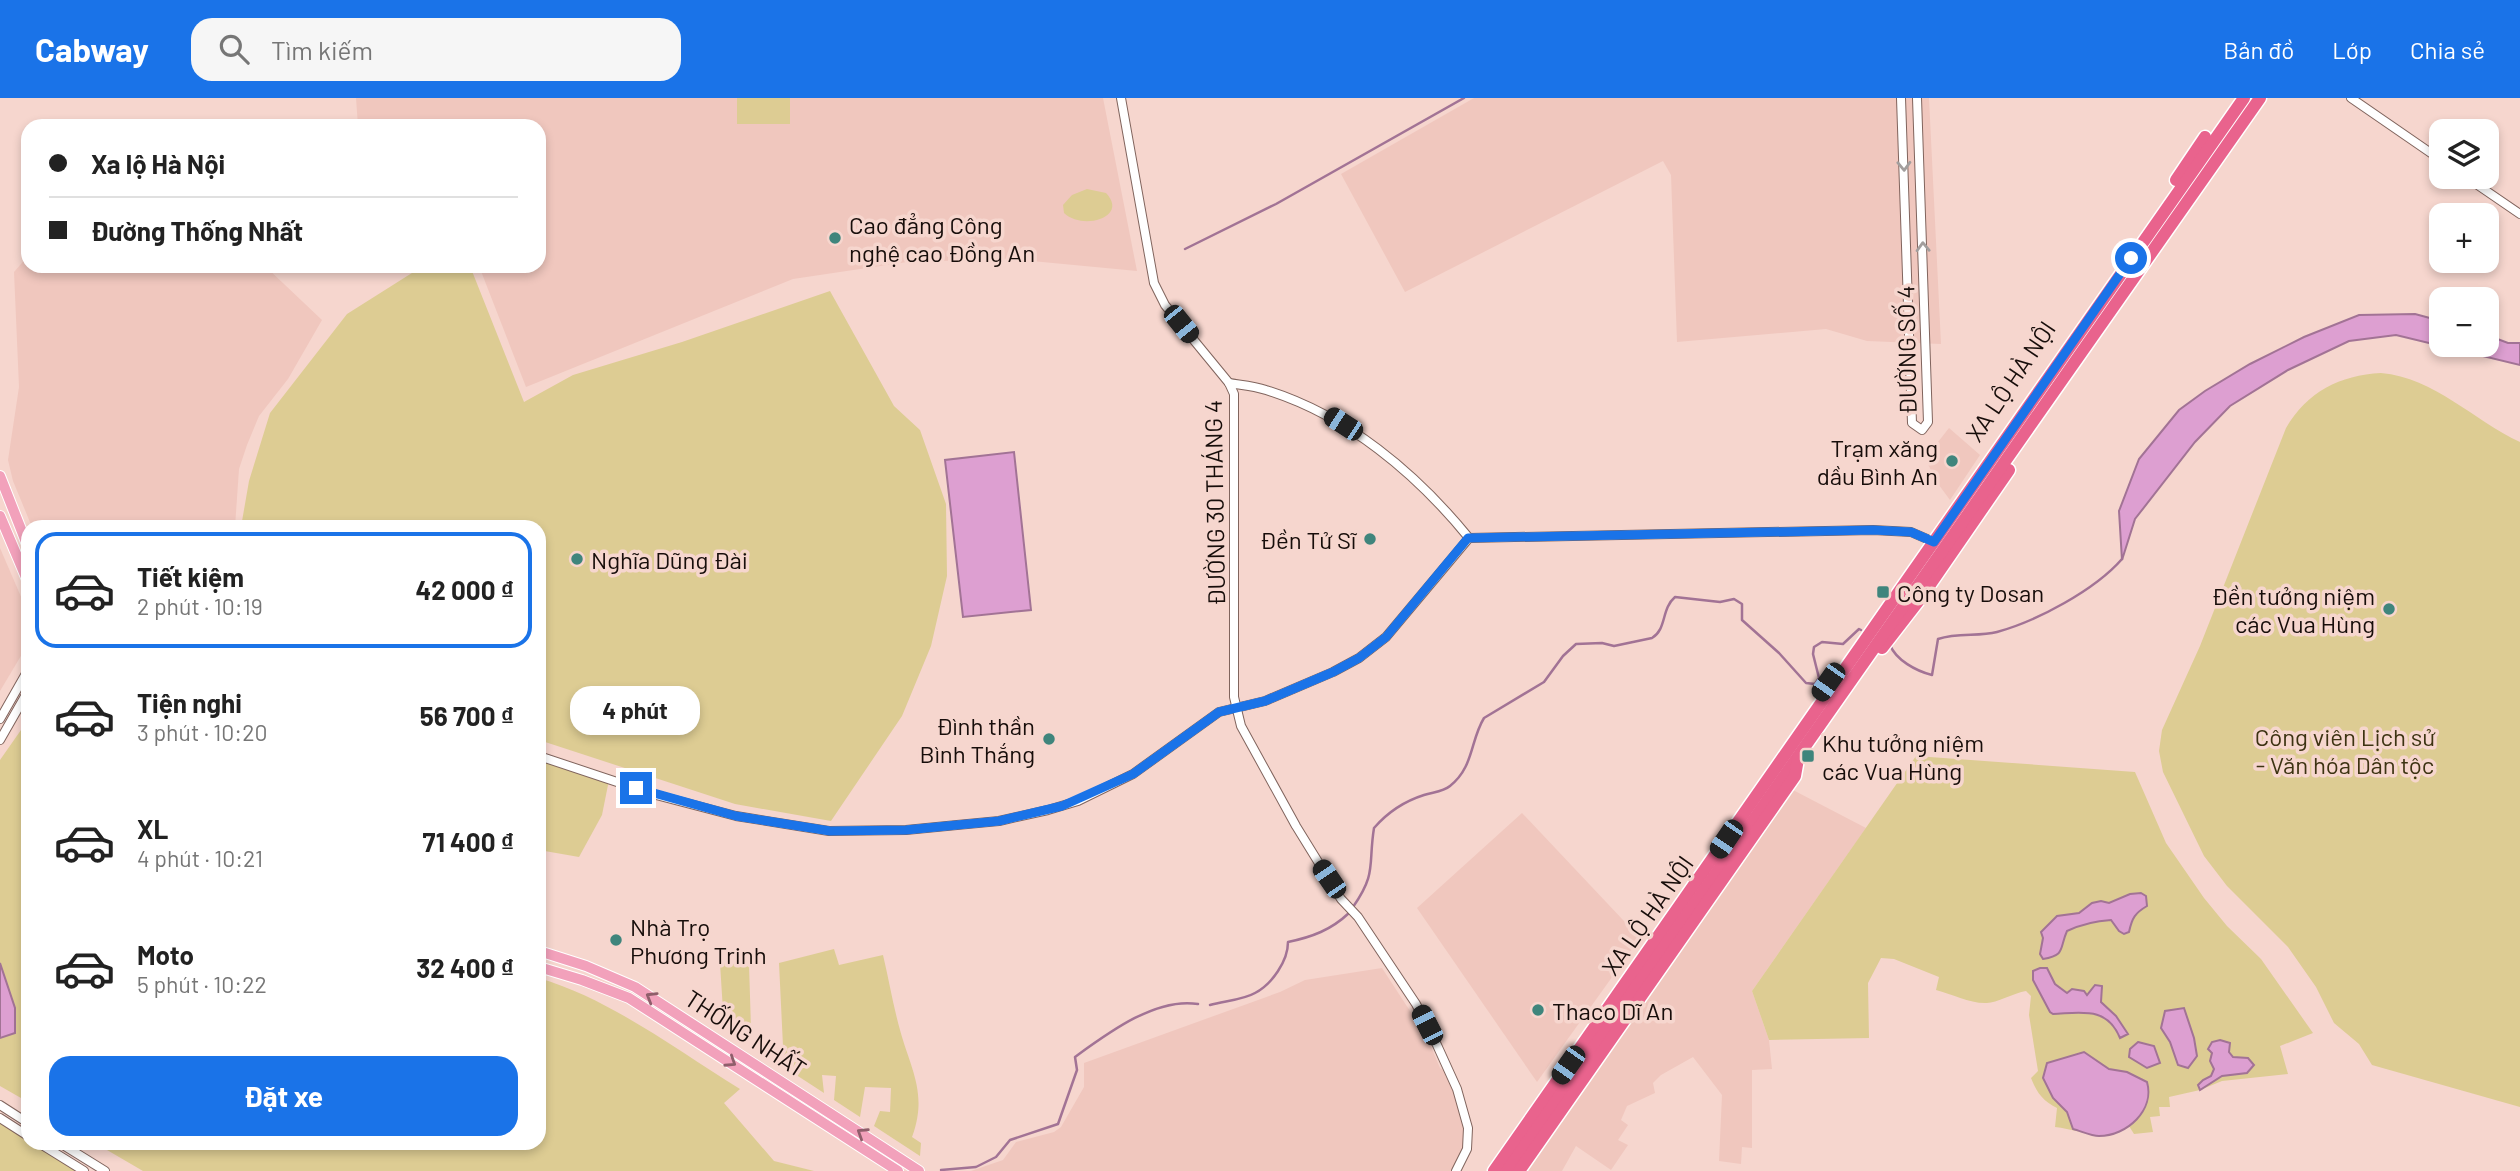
<!DOCTYPE html>
<html lang="vi">
<head>
<meta charset="utf-8">
<style>
	:root { --surface:#fff; --page:#f6f6f6; --text:#222; --muted:#767676; --line:#e0e0e0; --accent:#1a73e8 }
	body { margin:0; font-family:Barlow,sans-serif; background:var(--page); color:var(--text); height:100vh; display:flex; flex-direction:column; font-size:26px; white-space:nowrap }
	* { box-sizing:border-box; margin:0 }
	p { font-size:23px; color:var(--muted) }
	.icon { flex:none; width:38px; height:38px; fill:none; stroke:currentColor; stroke-width:2; stroke-linecap:round; stroke-linejoin:round }
	.map { position:relative; flex:1; overflow:hidden }
	.side { position:absolute; left:21px; top:422px; width:525px; height:630px; display:flex; flex-direction:column; background:var(--surface); border-radius:21px; box-shadow:0 4px 10px #0003 }
	.side>* { flex:none }
	.hud { position:absolute; left:21px; top:21px; width:525px; height:154px; border-radius:21px; box-shadow:0 4px 10px #0003; display:grid; align-content:center; height:154px; padding:0 28px; background:var(--surface) }
	.fabs { position:absolute; left:2429px; top:21px; display:grid; gap:14px }
	.fabs a { display:grid; place-items:center; width:70px; height:70px; border-radius:14px; background:var(--surface); box-shadow:0 4px 10px #0003; font-size:35px }
	.end { position:absolute; width:32px; height:32px; margin:-16px; border:9px solid #1a73e8; background:#fff; box-shadow:0 0 0 4px #fff }
	.from { border-radius:50% }
	.bubble { position:absolute; height:49px; border-radius:21px; background:var(--surface); box-shadow:0 4px 10px #0003; font-size:23px; font-weight:700; line-height:49px; text-align:center }
	.car { position:absolute; width:21px; height:42px; margin:-21px -10px; border-radius:9px; box-shadow:0 0 5px 2px #0007; background:linear-gradient(#222 24%,#8ab4d8 0 40%,#222 0 76%,#8ab4d8 0 86%,#222 0) }
	.hud b { display:flex; align-items:center; gap:24px; height:66px; font-size:26px }
	.hud b+b { border-top:2px solid var(--line) }
	.hud i { width:18px; height:18px; background:var(--text) }
	ul { padding:12px 0 0; list-style:none }
	li { display:flex; align-items:center; gap:21px; height:116px; margin:0 14px 10px; padding:0 14px; border:4px solid transparent; border-radius:21px }
	li div { flex:1 }
	li b { display:block; font-size:26px }
	li em { font-style:normal; font-weight:700 }
	li.selected { border-color:var(--accent) }
	li>.icon { width:63px; height:63px; stroke-width:1.5 }
	.cta { display:flex; gap:14px; margin-top:auto; padding:14px 28px }
	.cta a { flex:1; height:80px; border-radius:21px; background:var(--accent); color:#fff; font-size:28px; font-weight:700; line-height:80px; text-align:center }
	header { display:flex; align-items:center; gap:42px; box-sizing:border-box; height:98px; padding:0 35px; background:var(--accent); color:#fff }
	header strong { font-size:33px }
	nav { display:flex; gap:38px; margin-inline-start:auto; font-size:24px }
	.search { width:490px; height:63px; background:var(--page); display:flex; align-items:center; gap:18px; box-sizing:border-box; padding:0 24px; border-radius:21px; color:var(--muted); font-size:26px }
	.map>svg:first-child { display:block }
	.built { fill:#f0c7be }
	.green { fill:#ddcc93 }
	.water { fill:#dd9fd1; stroke:#a27395; stroke-width:2 }
	.lines { fill:none; stroke-linecap:round; stroke-linejoin:round }
	.stream { stroke:#a27395; stroke-width:2.5 }
	.minor-casing { stroke:#80645d; stroke-width:10 }
	.major-casing { stroke:#fff; stroke-width:12 }
	.highway-casing { stroke:#fff; stroke-width:15 }
	.minor { stroke:#fff; stroke-width:8 }
	.major { stroke:#f2a1bb; stroke-width:10 }
	.highway { stroke:#e9638d; stroke-width:12 }
	.oneway { stroke:#a29e9d }
	.oneway2 { stroke:#8f5e6b }
	.route { stroke:#1a73e8; stroke-width:9 }
	.poi-dot { fill:#3f857c; stroke:#f6d6ce; stroke-width:2.5 }
	.labels { text-anchor:middle; dominant-baseline:central; stroke-width:7; stroke-linejoin:round; paint-order:stroke }
	.poi-label { font-size:24px; fill:#170d0a; stroke:#f6d6ce; text-anchor:start }
	.street-label { font-size:24px; fill:#170d0a; stroke:#f6d6ce }
	.park-label { font-size:24px; fill:#3d3312; stroke:#f6d6ce }
</style>
</head>
<body>
<header>
<strong>Cabway</strong>
<div class="search"><svg class="icon" aria-label="search" viewBox="0 0 24 24"><circle cx="10" cy="10" r="6"/><path d="M15 15l6 6"/></svg>Tìm kiếm</div>
<nav><a>Bản đồ</a><a>Lớp</a><a>Chia sẻ</a></nav>
</header>
<div class="map">
<svg width="2520" height="1073" viewBox="0 0 2520 1073">
	<rect width="100%" height="100%" fill="#f6d6ce"/>
	<g class="built">
		<path d="M 356,0 L 1103,0 L 1137,173 L 1011,161 L 907,164 L 793,181 L 526,289 L 479,168 L 539,168 L 539,119 L 546,117 L 545,106 L 539,106 L 539,28 L 358,28 Z"/>
		<path d="M 1474,0 L 1929,0 L 1941,246 L 1867,243 L 1826,231 L 1677,244 L 1671,77 L 1663,63 L 1405,194 L 1341,76 Z"/>
		<path d="M 28,158 L 28,168 L 265,168 L 322,222 L 288,281 L 259,318 L 247,347 L 239,371 L 235,429 L 32,429 L 13,383 L 8,362 L 19,289 L 14,174 Z"/>
		<path d="M 1949,330 L 1980,357 L 1950,402 L 1936,383 L 1928,366 L 1931,353 Z"/>
		<path d="M 0,450 L 28,515 L 28,546 L 0,593 Z"/>
		<path d="M 1793,692 L 1866,730 L 1752,893 L 1769,942 L 1772,971 L 1752,972 L 1752,1050 L 1742,1049 L 1741,1066 L 1719,1063 L 1722,997 L 1693,959 L 1661,977 L 1653,985 L 1655,995 L 1627,1008 L 1621,1022 L 1628,1027 L 1618,1042 L 1628,1047 L 1611,1072 L 1576,1048 L 1562,1073 L 1523,1073 Z"/>
		<path d="M 1522,715 L 1640,840 L 1537,984 L 1417,810 Z"/>
		<path d="M 1382,870 L 1427,939 L 1440,970 L 1447,974 L 1461,1009 L 1465,1030 L 1464,1047 L 1454,1073 L 971,1073 L 1003,1062 L 1016,1044 L 1054,1034 L 1061,1029 L 1084,989 L 1084,965 L 1280,894 L 1305,882 Z"/>
	</g>
	<g class="green">
		<rect x="737" y="0" width="53" height="26"/>
		<path d="M 1087,91 L 1106,95 C 1129,119 1083,133 1064,115 L 1063,107 L 1072,97 Z"/>
		<path d="M 423,168 L 470,168 L 524,304 L 573,277 L 682,244 L 830,193 L 894,308 L 920,332 L 946,406 L 947,478 L 931,548 L 902,618 L 831,723 L 735,706 L 539,642 L 539,429 L 241,429 L 249,383 L 270,315 L 347,216 Z"/>
		<path d="M 2381,275 C 2435,280 2473,322 2520,344 L 2520,1009 L 2372,967 L 2359,946 L 2334,925 L 2316,889 L 2288,849 L 2227,788 L 2204,758 L 2163,674 L 2159,653 L 2162,632 L 2200,548 L 2286,330 C 2307,294 2340,277 2381,275 Z"/>
		<path d="M 28,622 L 28,1004 L 0,988 L 0,940 L 15,935 L 15,910 L 0,865 L 0,662 Z"/>
		<path d="M 1916,658 L 2135,674 L 2166,745 L 2204,800 L 2227,828 L 2261,861 L 2313,935 L 2280,948 L 2288,976 L 2222,983 L 2200,992 L 2169,999 L 2170,1009 L 2159,1009 L 2160,1018 L 2150,1019 L 2153,1034 L 2134,1036 L 2129,1028 C 2107,1045 2080,1032 2055,1029 L 2057,1010 C 2043,1003 2037,995 2031,980 L 2038,973 L 2029,917 L 2031,898 L 2026,893 C 2014,895 1996,905 1987,905 C 1971,906 1952,896 1936,892 L 1939,879 L 1894,861 L 1881,860 L 1868,885 L 1869,940 L 1769,942 L 1752,893 Z"/>
		<path d="M 539,659 L 609,682 L 602,717 L 579,759 L 539,752 Z"/>
		<path d="M 834,851 L 839,867 L 883,857 C 889,882 893,907 900,932 C 911,972 928,996 912,1039 L 921,1045 L 920,1058 L 874,1028 L 880,1013 L 890,1014 L 891,990 L 865,989 L 860,1019 L 834,1002 L 836,978 L 822,977 L 824,995 L 784,969 L 779,865 Z"/>
		<path d="M 720,865 L 749,867 L 751,931 L 724,929 Z"/>
		<path d="M 539,880 C 612,902 675,951 740,991 L 724,1005 L 774,1063 L 814,1073 L 143,1073 L 95,1045 L 539,1045 Z"/>
		<path d="M 0,1024 L 28,1042 L 28,1045 L 32,1045 L 77,1073 L 0,1073 Z"/>
	</g>
	<g class="water">
		<path d="M 2415,216 L 2441,223 L 2441,247 L 2487,247 L 2487,237 L 2508,245 L 2520,245 L 2520,267 L 2396,237 L 2349,243 L 2288,272 L 2230,308 L 2195,344 L 2135,421 L 2122,462 L 2119,413 L 2139,361 L 2179,312 L 2205,293 L 2250,266 L 2304,239 L 2359,217 Z"/>
		<path d="M 1014,354 L 1031,512 L 963,519 L 945,362 Z"/>
		<path d="M 2141,795 L 2146,798 L 2147,808 C 2135,815 2132,820 2129,834 L 2124,836 L 2119,833 L 2111,822 C 2094,823 2082,826 2067,833 C 2059,851 2066,857 2043,861 L 2040,856 L 2043,840 L 2041,834 L 2057,818 L 2079,815 L 2092,805 L 2101,803 L 2109,805 L 2130,796 Z"/>
		<path d="M 0,865 L 15,910 L 15,935 L 0,940 Z"/>
		<path d="M 2040,870 L 2047,870 L 2055,886 L 2067,895 L 2072,891 L 2084,893 L 2087,897 L 2095,887 L 2102,888 L 2101,904 L 2116,918 L 2128,936 L 2120,940 C 2107,908 2081,915 2053,916 L 2050,914 L 2033,882 L 2033,873 Z"/>
		<path d="M 2184,910 L 2194,940 L 2197,958 L 2188,970 L 2178,967 L 2170,944 L 2161,930 L 2165,913 Z"/>
		<path d="M 2220,942 L 2230,945 L 2229,954 L 2233,959 L 2248,960 L 2254,967 L 2247,975 L 2222,978 L 2200,992 L 2198,987 L 2203,982 L 2211,978 L 2214,971 L 2210,963 L 2212,955 L 2208,951 L 2212,944 Z"/>
		<path d="M 2138,944 L 2154,948 L 2160,965 L 2147,970 L 2129,959 L 2130,951 Z"/>
		<path d="M 2084,954 L 2109,971 L 2127,974 L 2147,984 C 2155,1012 2127,1038 2099,1038 C 2091,1038 2081,1033 2073,1031 L 2067,1014 L 2053,1000 L 2043,980 L 2047,965 Z"/>
	</g>
	<g class="lines">
		<g class="stream">
			<path d="M 1185,151 L 1276,106 L 1464,0"/>
			<path d="M 1890,547 C 1896,562 1916,573 1932,577 L 1938,541 C 1958,534 1978,539 1997,534 C 2037,523 2095,492 2122,461"/>
			<path d="M 1353,809 C 1377,775 1368,767 1374,730 C 1387,715 1405,703 1424,697 C 1433,694 1443,694 1450,688 C 1474,669 1470,643 1484,620 L 1544,584 L 1563,558 L 1576,546 L 1602,545 L 1614,548 L 1652,540 C 1667,531 1661,511 1675,499 L 1720,504 L 1734,501 L 1742,506 L 1742,522 L 1779,555 L 1806,585 L 1815,586 L 1819,580 L 1813,556 L 1814,549 L 1822,544 L 1843,546 L 1859,531 L 1861,532"/>
			<path d="M 1210,907 C 1224,903 1243,902 1255,895 C 1272,886 1288,863 1288,844 C 1312,839 1331,832 1349,815"/>
			<path d="M 941,1072 L 976,1069 L 996,1059 L 1010,1042 L 1058,1026 L 1077,972 L 1075,959 C 1108,935 1156,899 1198,906"/>
		</g>
		<defs>
			<g id="minor">
				<path d="M 1121,0 L 1154,185 L 1165,207 L 1229,285 L 1234,296 L 1234,599 L 1241,628 L 1296,728 L 1341,801 L 1358,819 L 1416,906 L 1437,947 L 1457,991 L 1468,1030 L 1467,1051 L 1456,1073"/>
				<path d="M 1901,0 L 1912,325 L 1922,332 L 1928,324 L 1917,0"/>
				<path d="M 2351,0 L 2441,62"/>
				<path d="M 2466,79 L 2520,116"/>
				<path d="M 1229,285 C 1241,287 1254,288 1266,292 C 1347,317 1416,375 1469,440"/>
				<path d="M 1469,440 L 1873,432 L 1911,434 L 1934,444"/>
				<path d="M 0,621 L 28,572"/>
				<path d="M 0,642 L 28,593"/>
				<path d="M 539,658 L 656,697 L 736,718 L 829,733 L 906,732 L 957,727 L 999,723 L 1048,712 L 1078,703 L 1133,676 L 1219,614 L 1265,603 L 1333,574 L 1359,560 L 1386,539 L 1469,440"/>
				<path d="M 0,1007 L 28,1025"/>
				<path d="M 0,1020 L 28,1038"/>
				<path d="M 39,1045 L 84,1073"/>
				<path d="M 60,1045 L 105,1073"/>
			</g>
			<g id="major">
				<path d="M 0,378 L 28,449"/>
				<path d="M 0,418 L 28,484"/>
				<path d="M 539,853 L 586,868 L 635,889 L 919,1073"/>
				<path d="M 539,869 L 582,882 L 629,900 L 898,1073"/>
			</g>
			<g id="highway">
				<path d="M 2176,82 L 2205,39"/>
				<path d="M 1882,550 L 1920,501 L 2009,372"/>
				<path d="M 1494,1073 L 2244,0"/>
				<path d="M 1507,1073 L 2260,0"/>
				<path d="M 1519,1073 L 1795,678 L 1798,661"/>
			</g>
		</defs>
		<use href="#minor" class="minor-casing"/>
		<use href="#major" class="major-casing"/>
		<use href="#highway" class="highway-casing"/>
		<use href="#minor" class="minor"/>
		<use href="#major" class="major"/>
		<use href="#highway" class="highway"/>
	</g>
	<defs><path id="oneway-chevron" d="M-2-3.5L2.5 0L-2 3.5" fill="none" stroke-width="1.6" stroke-linecap="round" stroke-linejoin="round" transform="scale(1.75)"/></defs>
	<g class="oneway">
		<use href="#oneway-chevron" transform="translate(1904 68) rotate(88)"/>
		<use href="#oneway-chevron" transform="translate(1923 149) rotate(-92)"/>
	</g>
	<g class="oneway2">
		<use href="#oneway-chevron" transform="translate(651 899) rotate(-149)"/>
		<use href="#oneway-chevron" transform="translate(731 964) rotate(33)"/>
		<use href="#oneway-chevron" transform="translate(862 1035) rotate(-147)"/>
	</g>
	<g class="lines">
		<path class="route" d="M 636,690 L 736,718 L 830,733 L 906,732 L 957,727 L 999,723 L 1062,708 L 1133,676 L 1219,614 L 1265,603 L 1333,574 L 1359,560 L 1386,539 L 1468,440 L 1873,432 L 1911,434 L 1934,444 L 2131,160"/>
	</g>
	<g class="poi-dot">
		<circle cx="835" cy="140" r="7"/>
		<circle cx="1952" cy="363" r="7"/>
		<circle cx="1370" cy="441" r="7"/>
		<circle cx="577" cy="461" r="7"/>
		<rect x="1876" y="487" width="14" height="14" rx="3.5"/>
		<circle cx="2389" cy="511" r="7"/>
		<circle cx="1049" cy="641" r="7"/>
		<rect x="1801" y="651" width="14" height="14" rx="3.5"/>
		<circle cx="616" cy="842" r="7"/>
		<circle cx="1538" cy="912" r="7"/>
	</g>
	<g class="labels">
		<g class="poi-label">
			<text x="849" y="126">Cao đẳng Công<tspan x="849" dy="28">nghệ cao Đồng An</tspan></text>
			<text x="1938" y="349" text-anchor="end">Trạm xăng<tspan x="1938" dy="28">dầu Bình An</tspan></text>
			<text x="1356" y="441" text-anchor="end">Đền Tử Sĩ</text>
			<text x="591" y="461">Nghĩa Dũng Đài</text>
			<text x="1897" y="494">Công ty Dosan</text>
			<text x="2375" y="497" text-anchor="end">Đền tưởng niệm<tspan x="2375" dy="28">các Vua Hùng</tspan></text>
			<text x="1035" y="627" text-anchor="end">Đình thần<tspan x="1035" dy="28">Bình Thắng</tspan></text>
			<text x="1822" y="644">Khu tưởng niệm<tspan x="1822" dy="28">các Vua Hùng</tspan></text>
			<text x="630" y="828">Nhà Trọ<tspan x="630" dy="28">Phương Trinh</tspan></text>
			<text x="1552" y="912">Thaco Dĩ An</text>
		</g>
		<g class="street-label">
			<text transform="translate(1906 252) rotate(-91)">ĐƯỜNG SỐ 4</text>
			<text transform="translate(2010 283) rotate(-56)">XA LỘ HÀ NỘI</text>
			<text transform="translate(1214 405) rotate(-91)">ĐƯỜNG 30 THÁNG 4</text>
			<text transform="translate(1647 817) rotate(-55)">XA LỘ HÀ NỘI</text>
			<text transform="translate(746 935) rotate(33)">THỐNG NHẤT</text>
		</g>
		<g class="park-label">
			<text x="2345" y="638">Công viên Lịch sử<tspan x="2345" dy="28">- Văn hóa Dân tộc</tspan></text>
		</g>
	</g>
</svg>
<div class="fabs">
<a><svg class="icon" aria-label="layers" viewBox="0 0 24 24"><path d="M12 4l9 5-9 5-9-5zM3 14l9 5 9-5"/></svg></a>
<a>+</a>
<a>−</a>
</div>
<i class="end from" style="left:2131px;top:160px"></i>
<i class="end" style="left:636px;top:690px"></i>
<div class="bubble" style="left:570px;top:588px;width:130px">4 phút</div>
<i class="car" style="left:1181px;top:226px;rotate:141deg"></i>
<i class="car" style="left:1343px;top:326px;rotate:303deg"></i>
<i class="car" style="left:1828px;top:584px;rotate:215deg"></i>
<i class="car" style="left:1726px;top:741px;rotate:214deg"></i>
<i class="car" style="left:1329px;top:781px;rotate:326deg"></i>
<i class="car" style="left:1427px;top:927px;rotate:333deg"></i>
<i class="car" style="left:1568px;top:967px;rotate:215deg"></i>
<div class="hud">
<b><i class="from"></i>Xa lộ Hà Nội</b>
<b><i></i>Đường Thống Nhất</b>
</div>
<section class="side">
<ul>
<li class="selected"><svg class="icon" aria-label="car" viewBox="0 0 24 24"><path d="M5 17H2v-5l4-1 3-4h7l3 4 3 1v5h-3M9 17h6M6 11h13"/><circle cx="7" cy="17" r="2"/><circle cx="17" cy="17" r="2"/></svg><div><b>Tiết kiệm</b><p>2 phút · 10:19</p></div><em>42 000 ₫</em></li>
<li><svg class="icon" aria-label="car" viewBox="0 0 24 24"><path d="M5 17H2v-5l4-1 3-4h7l3 4 3 1v5h-3M9 17h6M6 11h13"/><circle cx="7" cy="17" r="2"/><circle cx="17" cy="17" r="2"/></svg><div><b>Tiện nghi</b><p>3 phút · 10:20</p></div><em>56 700 ₫</em></li>
<li><svg class="icon" aria-label="car" viewBox="0 0 24 24"><path d="M5 17H2v-5l4-1 3-4h7l3 4 3 1v5h-3M9 17h6M6 11h13"/><circle cx="7" cy="17" r="2"/><circle cx="17" cy="17" r="2"/></svg><div><b>XL</b><p>4 phút · 10:21</p></div><em>71 400 ₫</em></li>
<li><svg class="icon" aria-label="car" viewBox="0 0 24 24"><path d="M5 17H2v-5l4-1 3-4h7l3 4 3 1v5h-3M9 17h6M6 11h13"/><circle cx="7" cy="17" r="2"/><circle cx="17" cy="17" r="2"/></svg><div><b>Moto</b><p>5 phút · 10:22</p></div><em>32 400 ₫</em></li>
</ul>
<div class="cta"><a>Đặt xe</a></div>
</section>
</div>
</body>
</html>
